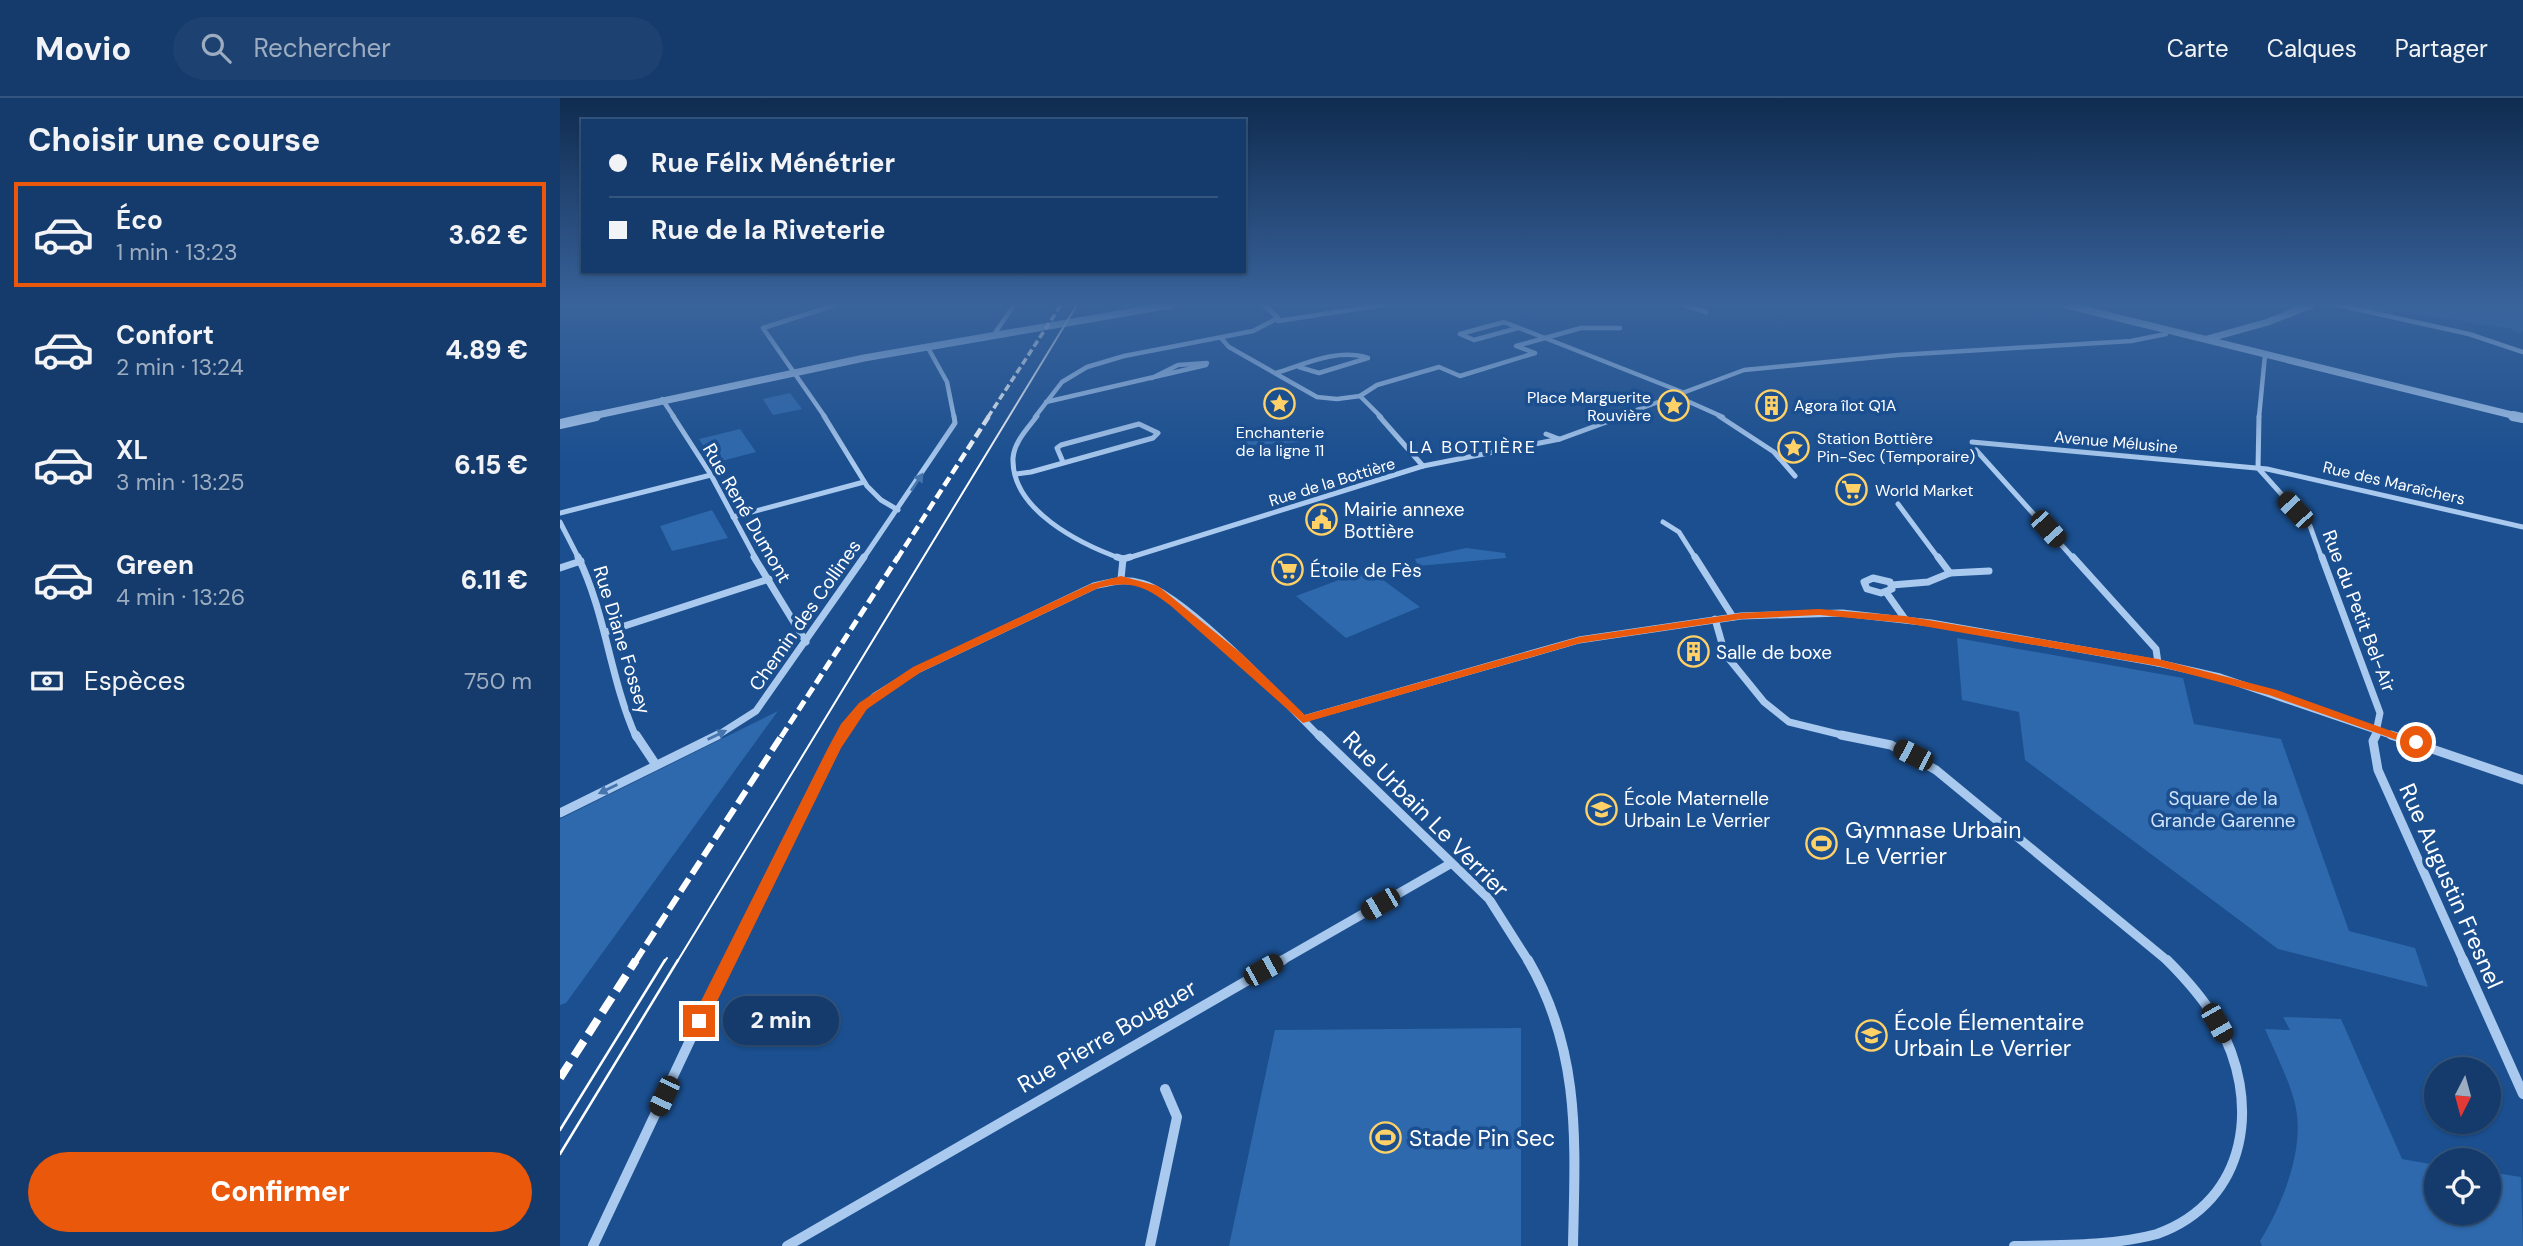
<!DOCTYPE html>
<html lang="fr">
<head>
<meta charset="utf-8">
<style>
	:root { --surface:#143b6b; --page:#1d4271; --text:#f1f3f6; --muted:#9dadc1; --line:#33557e; --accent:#ea580c }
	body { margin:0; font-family:"DM Sans",sans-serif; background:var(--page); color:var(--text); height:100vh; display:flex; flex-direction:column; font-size:26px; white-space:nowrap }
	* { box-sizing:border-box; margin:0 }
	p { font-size:23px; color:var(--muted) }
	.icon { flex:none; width:38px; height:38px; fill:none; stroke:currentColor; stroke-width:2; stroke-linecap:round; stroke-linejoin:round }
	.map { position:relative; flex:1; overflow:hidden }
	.details { display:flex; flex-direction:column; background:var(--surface); width:560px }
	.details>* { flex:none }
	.guide { position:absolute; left:21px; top:21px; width:665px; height:154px; border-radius:0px; box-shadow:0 2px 5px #0004,0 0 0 2px var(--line); display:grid; align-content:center; height:154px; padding:0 28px; background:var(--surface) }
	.needle { width:46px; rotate:186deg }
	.tools { position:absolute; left:1864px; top:959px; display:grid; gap:14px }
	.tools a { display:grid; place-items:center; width:77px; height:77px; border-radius:50%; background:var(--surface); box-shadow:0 2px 5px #0004,0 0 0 2px var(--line); font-size:35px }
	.end { position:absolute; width:32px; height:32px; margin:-16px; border:9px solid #ea580c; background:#fff; box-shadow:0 0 0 4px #fff }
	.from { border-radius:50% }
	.bubble { position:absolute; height:49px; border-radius:24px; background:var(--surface); box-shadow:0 2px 5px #0004,0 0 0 2px var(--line); font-size:23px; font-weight:800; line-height:49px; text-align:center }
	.car { position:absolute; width:21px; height:42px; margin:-21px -10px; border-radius:9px; box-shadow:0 0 5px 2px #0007; background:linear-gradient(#222 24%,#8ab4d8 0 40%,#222 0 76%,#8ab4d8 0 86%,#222 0) }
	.guide b { display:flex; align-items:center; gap:24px; height:66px; font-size:26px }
	.guide b+b { border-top:2px solid var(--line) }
	.guide i { width:18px; height:18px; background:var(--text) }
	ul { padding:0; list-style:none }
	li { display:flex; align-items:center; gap:21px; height:105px; margin:0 14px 10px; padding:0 14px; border:4px solid transparent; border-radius:0px }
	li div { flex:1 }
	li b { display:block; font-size:26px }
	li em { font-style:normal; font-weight:800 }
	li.on { border-color:var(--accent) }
	li>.icon { width:63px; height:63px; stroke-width:1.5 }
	h2 { padding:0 28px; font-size:32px; line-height:84px }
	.pay { display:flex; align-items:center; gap:18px; height:77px; padding:0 28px; font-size:26px }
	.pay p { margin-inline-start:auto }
	.cta { display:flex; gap:14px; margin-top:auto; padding:14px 28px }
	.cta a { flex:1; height:80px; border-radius:42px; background:var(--accent); color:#fff; font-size:28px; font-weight:800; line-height:80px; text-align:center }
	header { display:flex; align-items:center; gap:42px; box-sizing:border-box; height:98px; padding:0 35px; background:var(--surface); border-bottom:2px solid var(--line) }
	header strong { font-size:33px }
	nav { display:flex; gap:38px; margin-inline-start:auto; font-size:24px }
	.search { width:490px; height:63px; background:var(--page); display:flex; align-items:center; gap:18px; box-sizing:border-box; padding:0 24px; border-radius:38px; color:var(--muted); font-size:26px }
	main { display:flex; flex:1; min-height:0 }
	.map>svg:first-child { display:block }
	.green { fill:#2e69ad }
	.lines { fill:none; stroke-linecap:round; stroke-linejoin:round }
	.minor-far4 { stroke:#a9c9ee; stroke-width:4.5 }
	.minor-far3 { stroke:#a9c9ee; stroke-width:5 }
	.minor-far2 { stroke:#a9c9ee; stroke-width:7 }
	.minor-far1 { stroke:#a9c9ee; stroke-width:9 }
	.minor { stroke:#a9c9ee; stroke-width:10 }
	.tertiary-far1 { stroke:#a9c9ee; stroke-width:7 }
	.tertiary { stroke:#a9c9ee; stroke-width:10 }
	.tram-far1 { stroke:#fff; stroke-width:2 }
	.tram { stroke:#fff; stroke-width:2.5 }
	.rail-far4 { stroke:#fff; stroke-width:3.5; stroke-dasharray:7 3.5; stroke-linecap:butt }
	.rail-far3 { stroke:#fff; stroke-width:4.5; stroke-dasharray:10 4.5; stroke-linecap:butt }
	.rail-far2 { stroke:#fff; stroke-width:5; stroke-dasharray:11 5; stroke-linecap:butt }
	.rail-far1 { stroke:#fff; stroke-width:6; stroke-dasharray:15 6; stroke-linecap:butt }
	.rail { stroke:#fff; stroke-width:8; stroke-dasharray:18 8; stroke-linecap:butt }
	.oneway { fill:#4674ac }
	.route { fill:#ea580c }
	.labels { text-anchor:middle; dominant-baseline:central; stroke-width:7; stroke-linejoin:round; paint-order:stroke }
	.far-poi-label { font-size:16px; fill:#fff; stroke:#1b4f8f; text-anchor:start }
	.far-street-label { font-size:16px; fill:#fff; stroke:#1b4f8f }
	.far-neighbourhood-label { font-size:18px; letter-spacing:2px; fill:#fff; stroke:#1b4f8f }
	.poi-label { font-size:19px; fill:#fff; stroke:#1b4f8f; text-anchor:start }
	.street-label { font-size:19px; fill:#fff; stroke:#1b4f8f }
	.park-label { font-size:19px; fill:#cfe3fa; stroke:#1b4f8f }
	.near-street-label { font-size:23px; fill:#fff; stroke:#1b4f8f }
	.near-poi-label { font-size:23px; fill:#fff; stroke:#1b4f8f; text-anchor:start }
</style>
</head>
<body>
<header>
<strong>Movio</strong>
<div class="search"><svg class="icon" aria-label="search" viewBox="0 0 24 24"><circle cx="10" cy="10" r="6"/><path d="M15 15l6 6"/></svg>Rechercher</div>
<nav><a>Carte</a><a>Calques</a><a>Partager</a></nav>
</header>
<main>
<section class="details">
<h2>Choisir une course</h2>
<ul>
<li class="on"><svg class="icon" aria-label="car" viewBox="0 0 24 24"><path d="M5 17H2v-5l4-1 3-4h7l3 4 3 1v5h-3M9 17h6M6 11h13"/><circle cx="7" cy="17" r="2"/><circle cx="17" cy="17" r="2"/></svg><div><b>Éco</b><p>1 min · 13:23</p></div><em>3.62 €</em></li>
<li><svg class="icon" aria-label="car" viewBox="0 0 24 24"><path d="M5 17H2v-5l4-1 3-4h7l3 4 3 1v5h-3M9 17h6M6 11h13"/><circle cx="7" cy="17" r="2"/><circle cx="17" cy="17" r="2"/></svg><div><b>Confort</b><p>2 min · 13:24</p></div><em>4.89 €</em></li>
<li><svg class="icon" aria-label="car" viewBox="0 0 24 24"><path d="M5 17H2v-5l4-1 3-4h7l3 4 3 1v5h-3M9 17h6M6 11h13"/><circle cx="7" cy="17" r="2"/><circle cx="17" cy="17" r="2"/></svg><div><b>XL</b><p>3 min · 13:25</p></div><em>6.15 €</em></li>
<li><svg class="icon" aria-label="car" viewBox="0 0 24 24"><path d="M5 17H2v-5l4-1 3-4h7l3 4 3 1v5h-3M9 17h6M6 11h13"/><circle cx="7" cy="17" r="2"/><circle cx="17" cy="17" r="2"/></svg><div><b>Green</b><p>4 min · 13:26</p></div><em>6.11 €</em></li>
</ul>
<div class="pay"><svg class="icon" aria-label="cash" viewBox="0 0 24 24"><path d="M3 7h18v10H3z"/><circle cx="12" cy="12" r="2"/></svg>Espèces<p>750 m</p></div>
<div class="cta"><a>Confirmer</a></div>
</section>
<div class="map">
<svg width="1963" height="1148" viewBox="0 0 1963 1148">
	<rect width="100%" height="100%" fill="#1b4f8f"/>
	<g class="green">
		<path d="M 1791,207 L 1963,207 L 1963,232 L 1960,235 L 1948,230 L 1834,213 L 1832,216 Z"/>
		<path d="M 230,295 L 242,311 L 213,317 L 203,301 Z"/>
		<path d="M 180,331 L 196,354 L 154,365 L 139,341 Z"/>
		<path d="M 738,334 L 738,344 L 680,348 L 681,338 Z"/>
		<path d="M 152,412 L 168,440 L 112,453 L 100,428 Z"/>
		<path d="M 906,450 L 945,455 L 946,460 L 858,468 L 855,461 Z"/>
		<path d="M 808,471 L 860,509 L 786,540 L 736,498 Z"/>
		<path d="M 1397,540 L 1623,580 L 1634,626 L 1721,641 L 1789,833 L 1855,850 L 1868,889 L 1718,851 L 1465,662 L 1459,614 L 1402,602 Z"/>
		<path d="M 218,613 L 6,905 L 0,907 L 0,721 Z"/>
		<path d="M 1723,919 L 1781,921 L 1842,1061 L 1876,1067 L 1876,1115 L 1928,1115 L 1929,1074 L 1961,1079 L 1963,1148 L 1702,1148 L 1700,1143 C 1722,1107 1746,1050 1735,1006 C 1729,981 1715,955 1705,931 L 1730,932 Z"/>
		<path d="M 961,930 L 961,1148 L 669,1148 L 715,932 Z"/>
	</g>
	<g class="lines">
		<g class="minor-far4">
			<path d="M 1124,207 L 1146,214"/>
			<path d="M 1778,207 L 1909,236 L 1963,254"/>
			<path d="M 718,223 L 822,207"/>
			<path d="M 958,230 L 914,242 L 900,236 L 944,224 L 985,240 L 1021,230 L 1060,230"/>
			<path d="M 435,235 L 454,207"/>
			<path d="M 661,240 L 669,249 L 757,299 L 777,301 L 800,298 L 821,319"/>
			<path d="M 367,248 L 387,284 L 394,319"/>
			<path d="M 716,275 C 746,266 777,250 808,260 L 759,275 L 739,269"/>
			<path d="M 800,298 L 817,287 L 879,269 L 900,278 L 975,255 L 956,248 L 985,240 L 1122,294"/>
			<path d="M 1116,298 L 1163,319"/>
			<path d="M 102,301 L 114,319"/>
			<path d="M 486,304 L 646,267 L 647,265 L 618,267 L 592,280"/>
			<path d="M 265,319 L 203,230 L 275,207"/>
			<path d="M 475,319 L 502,284 L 527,269 L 564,258 L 693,233 L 718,220 L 704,207"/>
			<path d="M 1058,319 L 1184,272 L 1338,257 L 1571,243 L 1606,236"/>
			<path d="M 1699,319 L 1705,257"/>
		</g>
		<g class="minor-far3">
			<path d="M 113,318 L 151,377 L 196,461"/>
			<path d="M 264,318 L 307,388 L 321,402 L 338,412"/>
			<path d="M 477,318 C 468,330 454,344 453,360 C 451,412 520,446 562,461"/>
			<path d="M 819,318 L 863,368"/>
			<path d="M 1159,318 L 1214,354 L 1235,378"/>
			<path d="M 1699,318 L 1698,370 L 1750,428 L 1762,461"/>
			<path d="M 986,336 L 999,341"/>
			<path d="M 1412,344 L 1707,371 L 1963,429"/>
			<path d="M 1416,352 L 1514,461"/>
			<path d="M 456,376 L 471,374 L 593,340 L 598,335 L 579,326 L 501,347 L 497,350 L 503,364"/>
			<path d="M 1338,406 L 1379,461"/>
			<path d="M 0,415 L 151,377"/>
			<path d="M 173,419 L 304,384"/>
			<path d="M 0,424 L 19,461"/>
			<path d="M 1103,424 L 1119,434 L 1136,461"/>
			<path d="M 303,461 L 395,325 L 394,318"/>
			<path d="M 565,461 L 863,368 L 1000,341 L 1063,318"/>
		</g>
		<g class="minor-far2">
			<path d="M 18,459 C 46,516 50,581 76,639"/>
			<path d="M 194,459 L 246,544"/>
			<path d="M 557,459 L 563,461"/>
			<path d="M 1135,459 L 1173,519"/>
			<path d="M 1513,459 L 1596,551 L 1598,565"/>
			<path d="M 1762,459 L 1820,615 L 1815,639"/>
			<path d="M 563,461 L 570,459"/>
			<path d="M 0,470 L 21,463"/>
			<path d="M 1390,475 L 1429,473"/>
			<path d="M 1313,480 L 1330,484 L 1332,491 L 1321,495 L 1307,491 L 1304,484 Z"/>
			<path d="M 561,481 L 563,461"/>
			<path d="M 1332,487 L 1368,484 L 1390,475 L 1378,459"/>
			<path d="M 1326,494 L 1345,521"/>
			<path d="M 1155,521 L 1165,556 L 1204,604 L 1229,624 L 1290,639"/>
			<path d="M 46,534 L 209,481"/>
			<path d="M 743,621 L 1019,542 L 1181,518 L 1282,515 L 1371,525 L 1598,565 L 1660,579 L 1836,639"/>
			<path d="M 155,639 L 196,613 L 304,459"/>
			<path d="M 281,639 L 290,622 L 315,598 L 357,572 L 534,488 C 551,484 564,480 581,485 C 624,496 725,604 760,639"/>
		</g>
		<g class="minor-far1">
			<path d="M 76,637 L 96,667"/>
			<path d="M 759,637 L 929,801 L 969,864"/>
			<path d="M 1281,637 L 1331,647 L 1376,672 L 1609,864"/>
			<path d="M 1816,637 L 1813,643 L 1818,672 L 1904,864"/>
			<path d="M 1831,637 L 1963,682"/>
			<path d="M 0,715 L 158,637"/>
			<path d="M 167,864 L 282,637"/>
			<path d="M 719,864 L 890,766"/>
		</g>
		<g class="minor">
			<path d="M 968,862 C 1022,955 1015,1046 1013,1148"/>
			<path d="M 1903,862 L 1963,996"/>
			<path d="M 33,1148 L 168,862"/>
			<path d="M 227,1148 L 723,862"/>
			<path d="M 590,1148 L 617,1019 L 605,991"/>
			<path d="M 1454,1148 C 1499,1147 1553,1148 1597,1136 C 1689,1103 1702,1002 1657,924 C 1644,901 1626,881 1607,862"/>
		</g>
		<g class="tertiary-far1">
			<path d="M 1506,207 L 1960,319"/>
			<path d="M 1647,241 L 1708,224 L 1751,207"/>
			<path d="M 28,319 L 304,260 L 611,207"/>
		</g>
		<g class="tertiary">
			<path d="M 1953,318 L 1963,320"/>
			<path d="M 0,326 L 36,318"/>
		</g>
		<g class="tram-far1">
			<path d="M 104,864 L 107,860"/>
			<path d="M 117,864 L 517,207"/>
		</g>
		<g class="tram">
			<path d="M 0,1032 L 105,862"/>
			<path d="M 0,1056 L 118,862"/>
		</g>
		<path class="rail-far4" d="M 428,319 L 501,207"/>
		<path class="rail-far3" d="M 337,461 L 429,318"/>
		<path class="rail-far2" d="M 221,639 L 338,459"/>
		<path class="rail-far1" d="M 75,864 L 222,637"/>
		<path class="rail" d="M 0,980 L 76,862"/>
	</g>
	<defs><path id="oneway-solid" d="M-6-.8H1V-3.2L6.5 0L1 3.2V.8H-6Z" transform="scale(1.75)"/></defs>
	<g class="oneway">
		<use href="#oneway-solid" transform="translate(357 384) rotate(-56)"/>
		<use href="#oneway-solid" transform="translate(157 637) rotate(-26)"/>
		<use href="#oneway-solid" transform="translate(48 691) rotate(154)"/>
	</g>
	<linearGradient id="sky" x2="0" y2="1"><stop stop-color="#0f2b4f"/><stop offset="0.56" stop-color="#39639b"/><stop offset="1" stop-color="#39639b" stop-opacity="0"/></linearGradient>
	<rect width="1963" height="367" fill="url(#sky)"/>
	<path class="route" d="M 561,478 L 598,488 L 682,556 L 745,617 L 1019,539 L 1181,515 L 1259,511 L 1345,518 L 1598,561 L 1717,592 L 1862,644 L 1851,647 L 1709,597 L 1598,568 L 1345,525 L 1259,517 L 1181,521 L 1020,545 L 743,625 L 611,508 C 585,488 570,482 538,490 L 361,574 L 307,611 L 281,650 L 145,928 L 133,928 L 131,923 L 268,650 L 281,626 L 299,605 L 353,569 L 531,486 Z"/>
	<defs>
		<symbol id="sight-ring" viewBox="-11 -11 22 22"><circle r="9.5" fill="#1b4f8f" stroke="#ffd166" stroke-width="1.5"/><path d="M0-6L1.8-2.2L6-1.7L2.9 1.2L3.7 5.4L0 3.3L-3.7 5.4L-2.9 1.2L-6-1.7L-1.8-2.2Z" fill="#ffd166"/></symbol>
		<symbol id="building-ring" viewBox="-11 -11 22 22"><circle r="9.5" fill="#1b4f8f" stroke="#ffd166" stroke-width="1.5"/><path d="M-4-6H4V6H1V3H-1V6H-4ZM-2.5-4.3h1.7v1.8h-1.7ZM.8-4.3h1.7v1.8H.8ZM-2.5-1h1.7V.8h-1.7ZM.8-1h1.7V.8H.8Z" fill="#ffd166"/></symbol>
		<symbol id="supermarket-ring" viewBox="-11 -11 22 22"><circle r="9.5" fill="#1b4f8f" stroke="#ffd166" stroke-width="1.5"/><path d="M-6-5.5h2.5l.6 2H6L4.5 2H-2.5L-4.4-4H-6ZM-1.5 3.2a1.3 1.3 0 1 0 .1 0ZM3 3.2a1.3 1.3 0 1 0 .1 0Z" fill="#ffd166"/></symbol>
		<symbol id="civic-ring" viewBox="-11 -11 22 22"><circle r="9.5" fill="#1b4f8f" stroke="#ffd166" stroke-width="1.5"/><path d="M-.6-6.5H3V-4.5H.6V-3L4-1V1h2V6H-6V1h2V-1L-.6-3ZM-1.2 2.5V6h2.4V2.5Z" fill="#ffd166"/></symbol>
		<symbol id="school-ring" viewBox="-11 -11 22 22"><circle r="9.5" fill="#1b4f8f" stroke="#ffd166" stroke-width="1.5"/><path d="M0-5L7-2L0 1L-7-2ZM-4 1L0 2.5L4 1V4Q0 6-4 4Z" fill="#ffd166"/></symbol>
		<symbol id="stadium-ring" viewBox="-11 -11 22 22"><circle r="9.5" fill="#1b4f8f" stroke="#ffd166" stroke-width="1.5"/><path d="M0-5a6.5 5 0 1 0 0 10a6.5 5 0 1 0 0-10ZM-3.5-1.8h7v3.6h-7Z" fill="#ffd166"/></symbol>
	</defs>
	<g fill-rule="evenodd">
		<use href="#sight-ring" x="702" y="288" width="35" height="35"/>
		<use href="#building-ring" x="1194" y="290" width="35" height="35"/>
		<use href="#sight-ring" x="1096" y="290" width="35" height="35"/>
		<use href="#sight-ring" x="1216" y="332" width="35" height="35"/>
		<use href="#supermarket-ring" x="1274" y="374" width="35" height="35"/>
		<use href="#civic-ring" x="744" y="404" width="35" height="35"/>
		<use href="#supermarket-ring" x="710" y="454" width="35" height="35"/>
		<use href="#building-ring" x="1116" y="536" width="35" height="35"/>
		<use href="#school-ring" x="1024" y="694" width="35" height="35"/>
		<use href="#stadium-ring" x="1244" y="728" width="35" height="35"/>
		<use href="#school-ring" x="1294" y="920" width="35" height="35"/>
		<use href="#stadium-ring" x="808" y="1022" width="35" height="35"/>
	</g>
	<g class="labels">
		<g class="far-poi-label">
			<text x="1091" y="299" text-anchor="end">Place Marguerite<tspan x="1091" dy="18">Rouvière</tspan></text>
			<text x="1234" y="307">Agora îlot Q1A</text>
			<text x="720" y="334" text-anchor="middle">Enchanterie<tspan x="720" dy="18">de la ligne 11</tspan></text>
			<text x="1257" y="340">Station Bottière<tspan x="1257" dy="18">Pin-Sec (Temporaire)</tspan></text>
			<text x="1315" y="392">World Market</text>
		</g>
		<g class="far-street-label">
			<text transform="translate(1556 344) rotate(5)">Avenue Mélusine</text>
			<text transform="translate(772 384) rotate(-17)">Rue de la Bottière</text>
			<text transform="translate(1834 385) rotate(13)">Rue des Maraîchers</text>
		</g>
		<g class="far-neighbourhood-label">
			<text x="913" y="349">LA BOTTIÈRE</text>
		</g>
		<g class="poi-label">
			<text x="784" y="411">Mairie annexe<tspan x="784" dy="22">Bottière</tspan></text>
			<text x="750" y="472">Étoile de Fès</text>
			<text x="1156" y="554">Salle de boxe</text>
			<text x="1064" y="700">École Maternelle<tspan x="1064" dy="22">Urbain Le Verrier</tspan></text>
		</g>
		<g class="street-label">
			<text transform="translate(187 415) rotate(60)">Rue René Dumont</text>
			<text transform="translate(1799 513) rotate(69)">Rue du Petit Bel-Air</text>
			<text transform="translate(245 517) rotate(-55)">Chemin des Collines</text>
			<text transform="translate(62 542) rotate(73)">Rue Diane Fossey</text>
		</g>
		<g class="park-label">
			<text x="1663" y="700">Square de la<tspan x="1663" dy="22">Grande Garenne</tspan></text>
		</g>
		<g class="near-street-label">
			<text transform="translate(866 716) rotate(45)">Rue Urbain Le Verrier</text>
			<text transform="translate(1891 788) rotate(66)">Rue Augustin Fresnel</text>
			<text transform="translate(547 938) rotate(-30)">Rue Pierre Bouguer</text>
		</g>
		<g class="near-poi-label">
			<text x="1285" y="732">Gymnase Urbain<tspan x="1285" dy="26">Le Verrier</tspan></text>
			<text x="1334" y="924">École Élementaire<tspan x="1334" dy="26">Urbain Le Verrier</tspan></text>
			<text x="849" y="1040">Stade Pin Sec</text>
		</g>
	</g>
</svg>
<div class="tools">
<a><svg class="needle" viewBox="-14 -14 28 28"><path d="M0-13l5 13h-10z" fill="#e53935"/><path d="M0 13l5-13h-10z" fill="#9dadc1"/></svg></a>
<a><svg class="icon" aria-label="locate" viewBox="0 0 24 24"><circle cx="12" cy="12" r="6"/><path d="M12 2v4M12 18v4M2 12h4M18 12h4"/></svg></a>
</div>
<i class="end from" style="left:1856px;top:644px"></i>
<i class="end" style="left:139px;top:923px"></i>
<div class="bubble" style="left:163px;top:898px;width:116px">2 min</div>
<i class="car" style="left:1735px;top:412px;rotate:317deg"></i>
<i class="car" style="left:1488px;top:431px;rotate:138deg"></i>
<i class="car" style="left:1353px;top:657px;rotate:297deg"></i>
<i class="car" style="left:820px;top:806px;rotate:240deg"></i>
<i class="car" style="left:703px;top:872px;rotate:61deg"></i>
<i class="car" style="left:1657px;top:925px;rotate:150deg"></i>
<i class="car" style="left:104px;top:998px;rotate:205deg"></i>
<div class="guide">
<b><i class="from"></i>Rue Félix Ménétrier</b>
<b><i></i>Rue de la Riveterie</b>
</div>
</div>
</main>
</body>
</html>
